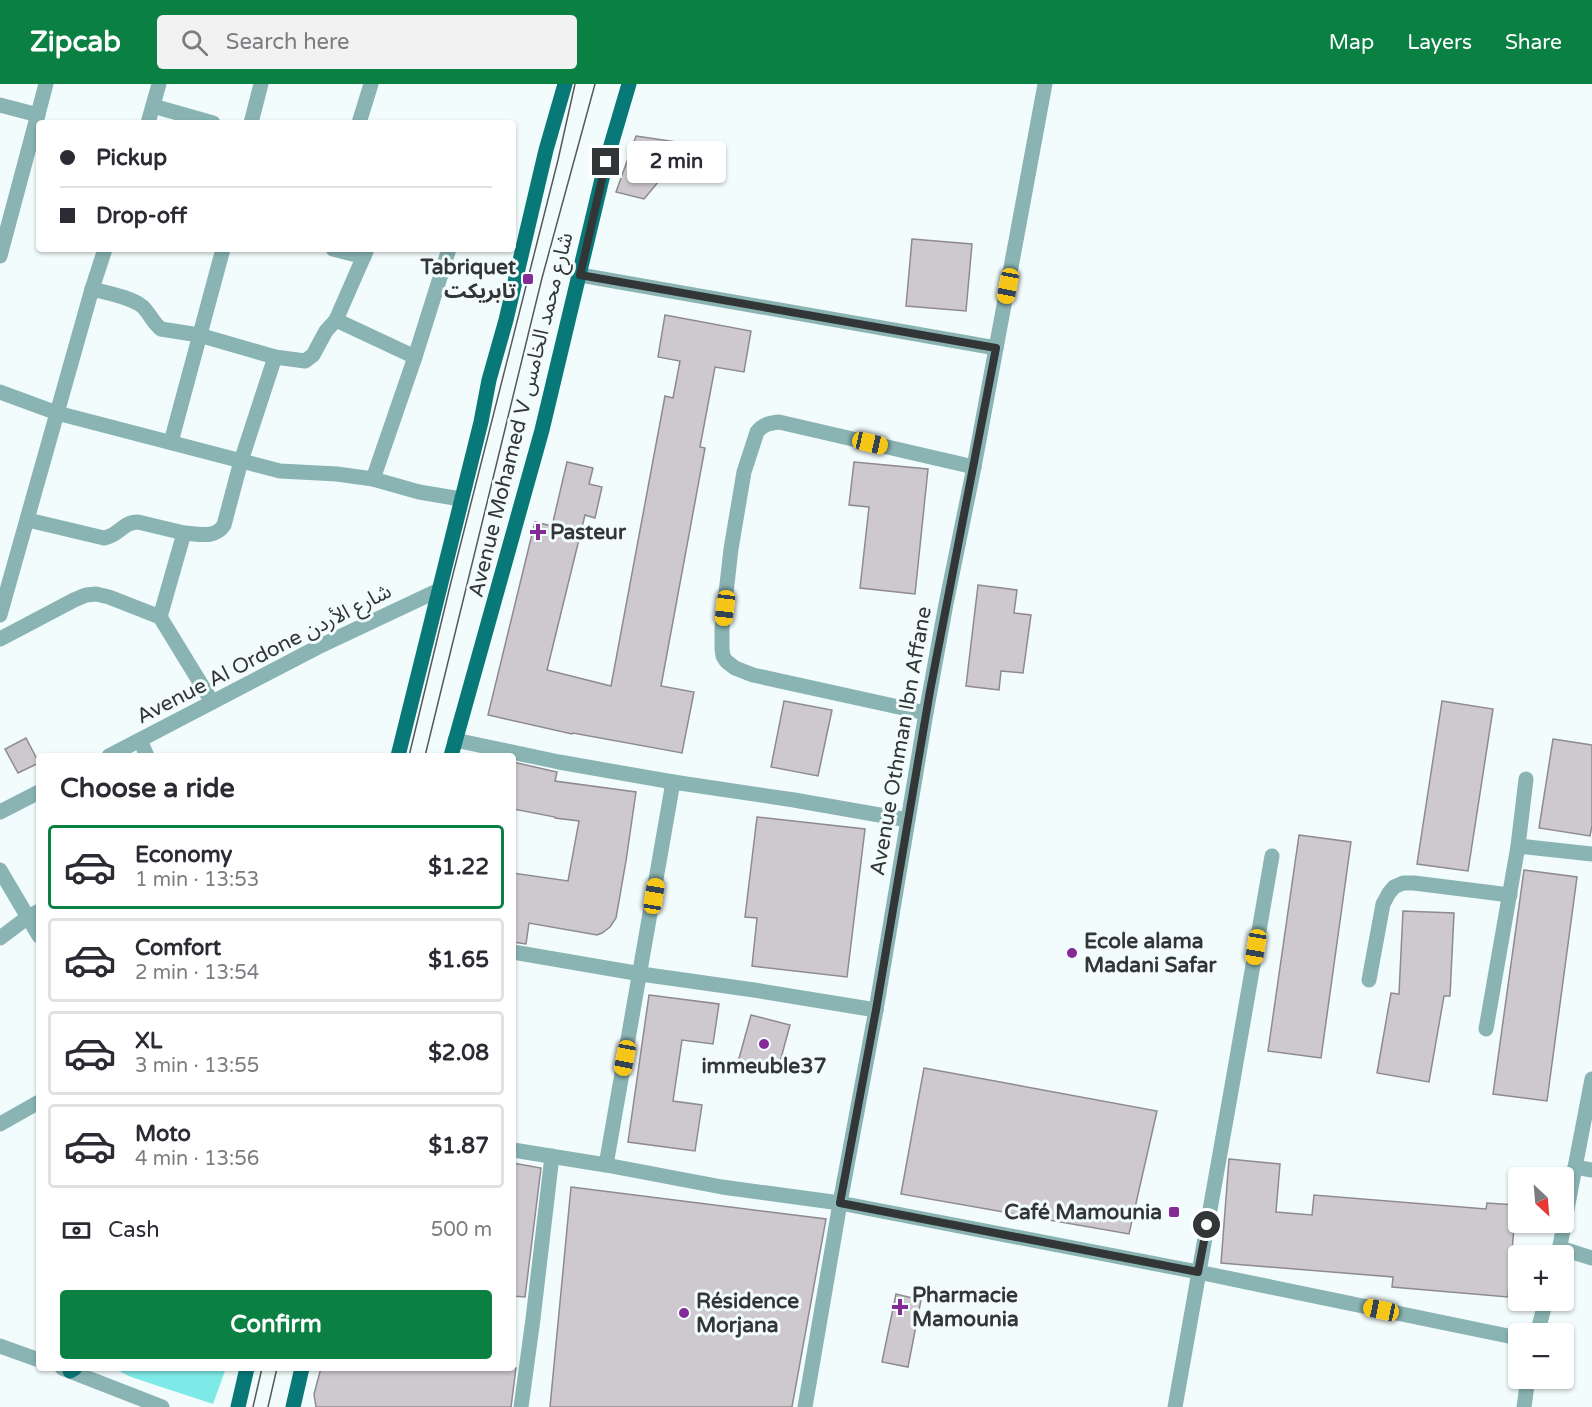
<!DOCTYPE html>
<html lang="en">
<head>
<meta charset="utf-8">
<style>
	:root { --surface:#fff; --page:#f2f2f3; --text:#2b2b33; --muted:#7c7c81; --line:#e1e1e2; --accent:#0b8043 }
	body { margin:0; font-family:"Varela Round","Noto Sans Arabic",sans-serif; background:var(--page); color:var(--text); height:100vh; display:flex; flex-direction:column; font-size:22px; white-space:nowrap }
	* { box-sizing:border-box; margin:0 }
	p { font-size:20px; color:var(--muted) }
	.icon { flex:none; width:33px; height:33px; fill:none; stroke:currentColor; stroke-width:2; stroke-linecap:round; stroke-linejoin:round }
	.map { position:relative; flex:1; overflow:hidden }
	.details { position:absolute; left:36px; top:669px; width:480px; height:618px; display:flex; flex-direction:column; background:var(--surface); border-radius:6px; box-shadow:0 2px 4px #0004 }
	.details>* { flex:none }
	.guide { position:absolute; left:36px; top:36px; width:480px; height:132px; border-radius:6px; box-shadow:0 2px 4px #0004; display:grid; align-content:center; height:132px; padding:0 24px; background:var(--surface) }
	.needle { width:39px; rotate:154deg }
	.buttons { position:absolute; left:1508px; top:1083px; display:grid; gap:12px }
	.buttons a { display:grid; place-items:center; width:66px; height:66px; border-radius:6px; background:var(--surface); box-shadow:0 2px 4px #0004; font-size:30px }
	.end { position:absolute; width:27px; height:27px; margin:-14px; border:8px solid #323636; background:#fff; box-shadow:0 0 0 3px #fff }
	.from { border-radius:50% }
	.bubble { position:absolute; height:42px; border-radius:6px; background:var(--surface); box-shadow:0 2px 4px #0004; font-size:20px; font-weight:700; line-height:42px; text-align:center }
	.car { position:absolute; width:18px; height:36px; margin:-18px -9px; border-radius:8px; box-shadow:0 0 4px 2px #0007; background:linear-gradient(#f5c518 24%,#345 0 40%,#f5c518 0 76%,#345 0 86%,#f5c518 0) }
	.guide b { display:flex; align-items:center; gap:21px; height:57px; font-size:22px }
	.guide b+b { border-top:2px solid var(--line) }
	.guide i { width:15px; height:15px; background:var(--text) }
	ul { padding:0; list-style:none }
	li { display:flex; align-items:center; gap:18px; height:84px; margin:0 12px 9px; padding:0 12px; border:3px solid var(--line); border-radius:6px }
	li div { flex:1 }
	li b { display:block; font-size:22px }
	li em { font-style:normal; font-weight:700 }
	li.active { border-color:var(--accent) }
	li>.icon { width:54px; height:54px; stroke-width:1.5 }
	h2 { padding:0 24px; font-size:27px; line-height:72px }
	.pay { display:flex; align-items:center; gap:15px; height:66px; padding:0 24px; font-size:22px }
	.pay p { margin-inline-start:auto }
	.action { display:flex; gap:12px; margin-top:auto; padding:12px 24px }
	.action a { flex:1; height:69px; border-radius:6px; background:var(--accent); color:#fff; font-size:24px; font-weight:700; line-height:69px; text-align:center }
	header { display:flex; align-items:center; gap:36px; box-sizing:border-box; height:84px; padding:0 30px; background:var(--accent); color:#fff }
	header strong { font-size:28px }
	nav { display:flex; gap:33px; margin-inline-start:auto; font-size:21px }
	.search { width:420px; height:54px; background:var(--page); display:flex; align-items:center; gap:15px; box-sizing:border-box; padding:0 21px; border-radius:6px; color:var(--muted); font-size:22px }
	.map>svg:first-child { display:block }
	.green { fill:#7eeae8 }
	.building { fill:#cdc9ce; stroke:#8e8a8f; stroke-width:1.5 }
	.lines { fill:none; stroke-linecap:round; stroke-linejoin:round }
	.minor { stroke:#89b4b3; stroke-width:15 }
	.major { stroke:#087978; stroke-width:15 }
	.tram { stroke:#545959; stroke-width:1.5 }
	.route { stroke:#323636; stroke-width:8 }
	.poi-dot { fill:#852b97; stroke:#f3fcfc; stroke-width:2 }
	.labels { text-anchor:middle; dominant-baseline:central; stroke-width:6; stroke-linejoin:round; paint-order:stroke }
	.poi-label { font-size:21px; font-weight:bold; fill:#323636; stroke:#f3fcfc; text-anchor:start }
	.street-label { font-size:21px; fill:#323636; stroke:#f3fcfc }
</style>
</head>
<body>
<header>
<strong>Zipcab</strong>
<div class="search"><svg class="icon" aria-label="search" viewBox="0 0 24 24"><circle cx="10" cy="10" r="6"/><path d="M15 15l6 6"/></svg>Search here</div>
<nav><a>Map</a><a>Layers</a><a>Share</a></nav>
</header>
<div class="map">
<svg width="1592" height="1323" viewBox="0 0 1592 1323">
	<rect width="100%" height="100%" fill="#f3fcfc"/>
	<path class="green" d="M 118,1284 L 226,1284 L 213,1320 L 131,1293 L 121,1288 Z"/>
	<g class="building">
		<path d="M 636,52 L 690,60 L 644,115 L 616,108 Z"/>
		<path d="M 912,155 L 972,160 L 966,227 L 906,222 Z"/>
		<path d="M 665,231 L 751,247 L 744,288 L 715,283 L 700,363 L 705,364 L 661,602 L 694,608 L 682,669 L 573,649 L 572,650 L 488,631 L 535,438 L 552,442 L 567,378 L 593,384 L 589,400 L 602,403 L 595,434 L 585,431 L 547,586 L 611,602 L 665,312 L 673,314 L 680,277 L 658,273 Z"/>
		<path d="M 854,378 L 928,385 L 915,510 L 860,504 L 869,423 L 849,421 Z"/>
		<path d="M 978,501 L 1017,506 L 1014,529 L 1031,531 L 1023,589 L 1001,587 L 999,606 L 966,602 Z"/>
		<path d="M 784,617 L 832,626 L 818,692 L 771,683 Z"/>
		<path d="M 1442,617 L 1493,625 L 1468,787 L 1417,780 Z"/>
		<path d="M 26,654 L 39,679 L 18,689 L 5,665 Z"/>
		<path d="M 1553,655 L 1592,661 L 1592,742 L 1590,752 L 1539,744 Z"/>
		<path d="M 513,678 L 557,688 L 555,697 L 636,708 L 626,777 L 616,834 L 610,843 L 602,849 L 597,851 L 529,839 L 526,860 L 513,858 L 513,789 L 568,797 L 579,737 L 555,734 L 555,733 L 513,725 Z"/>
		<path d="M 757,733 L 865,745 L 847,893 L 752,882 L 757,834 L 745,833 Z"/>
		<path d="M 1299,751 L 1351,758 L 1321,974 L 1268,967 Z"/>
		<path d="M 1524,786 L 1577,793 L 1547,1017 L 1493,1010 Z"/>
		<path d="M 1403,827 L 1454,829 L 1450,912 L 1444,912 L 1429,998 L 1377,989 L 1391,909 L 1399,910 Z"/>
		<path d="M 649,911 L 719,920 L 713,960 L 682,956 L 673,1017 L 702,1021 L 695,1067 L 628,1058 Z"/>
		<path d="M 751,931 L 790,941 L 777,989 L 738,978 Z"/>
		<path d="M 924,984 L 1157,1027 L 1129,1150 L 901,1110 Z"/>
		<path d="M 1229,1075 L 1280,1080 L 1276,1128 L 1312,1131 L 1314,1111 L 1486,1125 L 1487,1119 L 1516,1121 L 1508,1213 L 1392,1203 L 1393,1193 L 1221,1179 Z"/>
		<path d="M 513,1079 L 541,1084 L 525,1213 L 513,1212 Z"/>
		<path d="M 571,1103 L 826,1135 L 792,1323 L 550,1323 Z"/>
		<path d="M 896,1210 L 921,1216 L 908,1283 L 882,1278 Z"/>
		<path d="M 321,1284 L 516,1284 L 511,1323 L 316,1323 L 314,1310 Z"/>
	</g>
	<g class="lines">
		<g class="minor">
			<path d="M 0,21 L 38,31"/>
			<path d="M 153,22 L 213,39"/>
			<path d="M 148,39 L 159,0"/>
			<path d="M 251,39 L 261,0"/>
			<path d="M 359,39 L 371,0"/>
			<path d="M 333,165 L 364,173"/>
			<path d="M 0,172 L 46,0"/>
			<path d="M 580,191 L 996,264"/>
			<path d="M 92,205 C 107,209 132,213 143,223 C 150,230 153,239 161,245 L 199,251 L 275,273 L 305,277 L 313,271 L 326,247 L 336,236 L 367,165"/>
			<path d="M 336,236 L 415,273"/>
			<path d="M 0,308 L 57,329 L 280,387 L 337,390 L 373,395 L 419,408 L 461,415"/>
			<path d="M 171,358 L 223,165"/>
			<path d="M 373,395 L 415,273 L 449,165"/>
			<path d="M 28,436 L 104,454 C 119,452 122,438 138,438 L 184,449"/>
			<path d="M 0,531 L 92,205 L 105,165"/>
			<path d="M 160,533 L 184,449 C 199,450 215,455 224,441 L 241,377 L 275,273"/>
			<path d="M 0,555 L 74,516 L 86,511 L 96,510 L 109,513 L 160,533 L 212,618"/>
			<path d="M 926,629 L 753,591 L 735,584 L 726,577 L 723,572 L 722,565 L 722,544 L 731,465 L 744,388 L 757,348 C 763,340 770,339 779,338 L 974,383"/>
			<path d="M 140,656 L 147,672"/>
			<path d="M 455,656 L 559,678 L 673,698 L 794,716 L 908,736"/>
			<path d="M 109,672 L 318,563 L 439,506"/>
			<path d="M 0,728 L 39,708"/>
			<path d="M 1518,762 L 1592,770"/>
			<path d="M 0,786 L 39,852"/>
			<path d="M 0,854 L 28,833 L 39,827"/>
			<path d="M 513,868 L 641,890 L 754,906 L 876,926"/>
			<path d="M 1369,896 L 1383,820 L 1389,809 L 1394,803 L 1403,799 L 1414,799 L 1510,811"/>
			<path d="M 1486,945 L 1518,762 L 1526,695"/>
			<path d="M 0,1040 L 39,1018"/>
			<path d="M 513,1066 L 606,1081 L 722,1103 L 840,1119 L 1198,1188 L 1518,1254"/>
			<path d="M 606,1081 L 673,698"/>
			<path d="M 1575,1083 L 1592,1086"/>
			<path d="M 1560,1164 L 1592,1174"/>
			<path d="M 1558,1172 L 1592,995"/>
			<path d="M 1537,1250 L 1546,1216"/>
			<path d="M 0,1262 L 39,1276"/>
			<path d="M 62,1284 L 162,1323"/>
			<path d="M 521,1323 L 533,1235 L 552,1072"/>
			<path d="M 805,1323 L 840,1119 L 876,926 L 926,629 L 946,520 L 974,383 L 1045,0"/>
			<path d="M 1175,1323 C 1207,1139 1241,956 1272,772"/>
			<path d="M 1524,1323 L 1528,1294"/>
		</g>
		<g class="major">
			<path d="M 398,672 L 481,338 L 489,296 L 506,236 L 546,66 L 565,0"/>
			<path d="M 451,672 L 542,346 L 606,78 L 629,0"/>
			<path d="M 70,1287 L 75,1284"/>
			<path d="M 238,1323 L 247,1284"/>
			<path d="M 293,1323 L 302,1284"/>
		</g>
		<g class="tram">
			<path d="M 409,672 L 451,498 L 558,76 L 575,0"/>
			<path d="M 425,672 L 542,194 L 595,0"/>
			<path d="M 253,1323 L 262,1284"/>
			<path d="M 268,1323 L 277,1284"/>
		</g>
	</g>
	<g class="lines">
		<path class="route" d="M 606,78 L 580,191 L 996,264 L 930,607 L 876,926 L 840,1119 L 1198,1188 L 1207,1141"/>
	</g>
	<g class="poi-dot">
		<rect x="522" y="189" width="12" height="12" rx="3"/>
		<path d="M535 439h6v6h6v6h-6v6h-6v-6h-6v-6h6z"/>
		<circle cx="1072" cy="869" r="6"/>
		<circle cx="764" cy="960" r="6"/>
		<rect x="1168" y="1122" width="12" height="12" rx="3"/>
		<path d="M897 1214h6v6h6v6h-6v6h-6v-6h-6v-6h6z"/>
		<circle cx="684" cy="1229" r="6"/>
	</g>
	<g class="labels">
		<g class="poi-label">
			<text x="516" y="183" text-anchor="end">Tabriquet<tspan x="516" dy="24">تابريكت</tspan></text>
			<text x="550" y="448">Pasteur</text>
			<text x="1084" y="857">Ecole alama<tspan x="1084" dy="24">Madani Safar</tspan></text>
			<text x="764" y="982" text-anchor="middle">immeuble37</text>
			<text x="1162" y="1128" text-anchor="end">Café Mamounia</text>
			<text x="912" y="1211">Pharmacie<tspan x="912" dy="24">Mamounia</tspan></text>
			<text x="696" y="1217">Résidence<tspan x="696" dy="24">Morjana</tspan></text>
		</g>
		<g class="street-label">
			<text transform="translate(521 331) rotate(-76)">Avenue Mohamed V شارع محمد الخامس</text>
			<text transform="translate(264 570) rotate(-27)">Avenue Al Ordone شارع الأردن</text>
			<text transform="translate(901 657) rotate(-80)">Avenue Othman Ibn Affane</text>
		</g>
	</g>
</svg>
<div class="buttons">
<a><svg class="needle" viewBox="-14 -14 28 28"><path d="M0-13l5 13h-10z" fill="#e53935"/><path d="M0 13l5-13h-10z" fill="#7c7c81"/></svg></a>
<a>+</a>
<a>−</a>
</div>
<i class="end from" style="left:1207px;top:1141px"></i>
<i class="end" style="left:606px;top:78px"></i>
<div class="bubble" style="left:627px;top:57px;width:99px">2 min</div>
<i class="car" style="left:1008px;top:202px;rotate:191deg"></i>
<i class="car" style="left:870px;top:359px;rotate:103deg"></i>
<i class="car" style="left:725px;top:524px;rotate:187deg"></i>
<i class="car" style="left:654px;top:812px;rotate:9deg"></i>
<i class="car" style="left:1256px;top:863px;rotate:189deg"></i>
<i class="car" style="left:625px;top:974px;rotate:191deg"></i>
<i class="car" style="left:1381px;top:1226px;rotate:282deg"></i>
<div class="guide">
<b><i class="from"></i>Pickup</b>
<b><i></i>Drop-off</b>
</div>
<section class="details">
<h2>Choose a ride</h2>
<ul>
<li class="active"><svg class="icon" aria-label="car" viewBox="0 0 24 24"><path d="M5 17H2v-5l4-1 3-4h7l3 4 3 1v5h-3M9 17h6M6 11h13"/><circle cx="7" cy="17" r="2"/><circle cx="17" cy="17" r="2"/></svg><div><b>Economy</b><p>1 min · 13:53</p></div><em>$1.22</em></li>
<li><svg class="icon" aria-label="car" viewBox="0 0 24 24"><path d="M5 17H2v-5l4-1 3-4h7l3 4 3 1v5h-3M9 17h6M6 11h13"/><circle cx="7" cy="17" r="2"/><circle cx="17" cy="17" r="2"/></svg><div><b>Comfort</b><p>2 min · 13:54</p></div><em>$1.65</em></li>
<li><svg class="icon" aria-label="car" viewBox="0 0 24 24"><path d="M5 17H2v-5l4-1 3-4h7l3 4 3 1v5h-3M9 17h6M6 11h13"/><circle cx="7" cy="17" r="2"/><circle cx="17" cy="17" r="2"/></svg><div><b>XL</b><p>3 min · 13:55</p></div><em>$2.08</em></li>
<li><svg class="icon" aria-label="car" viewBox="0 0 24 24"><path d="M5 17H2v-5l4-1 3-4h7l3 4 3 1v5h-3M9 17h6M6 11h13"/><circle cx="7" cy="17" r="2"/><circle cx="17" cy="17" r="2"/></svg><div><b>Moto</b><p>4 min · 13:56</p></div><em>$1.87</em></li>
</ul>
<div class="pay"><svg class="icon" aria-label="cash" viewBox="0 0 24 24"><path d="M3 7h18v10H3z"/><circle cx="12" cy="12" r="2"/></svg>Cash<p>500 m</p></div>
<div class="action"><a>Confirm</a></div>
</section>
</div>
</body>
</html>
